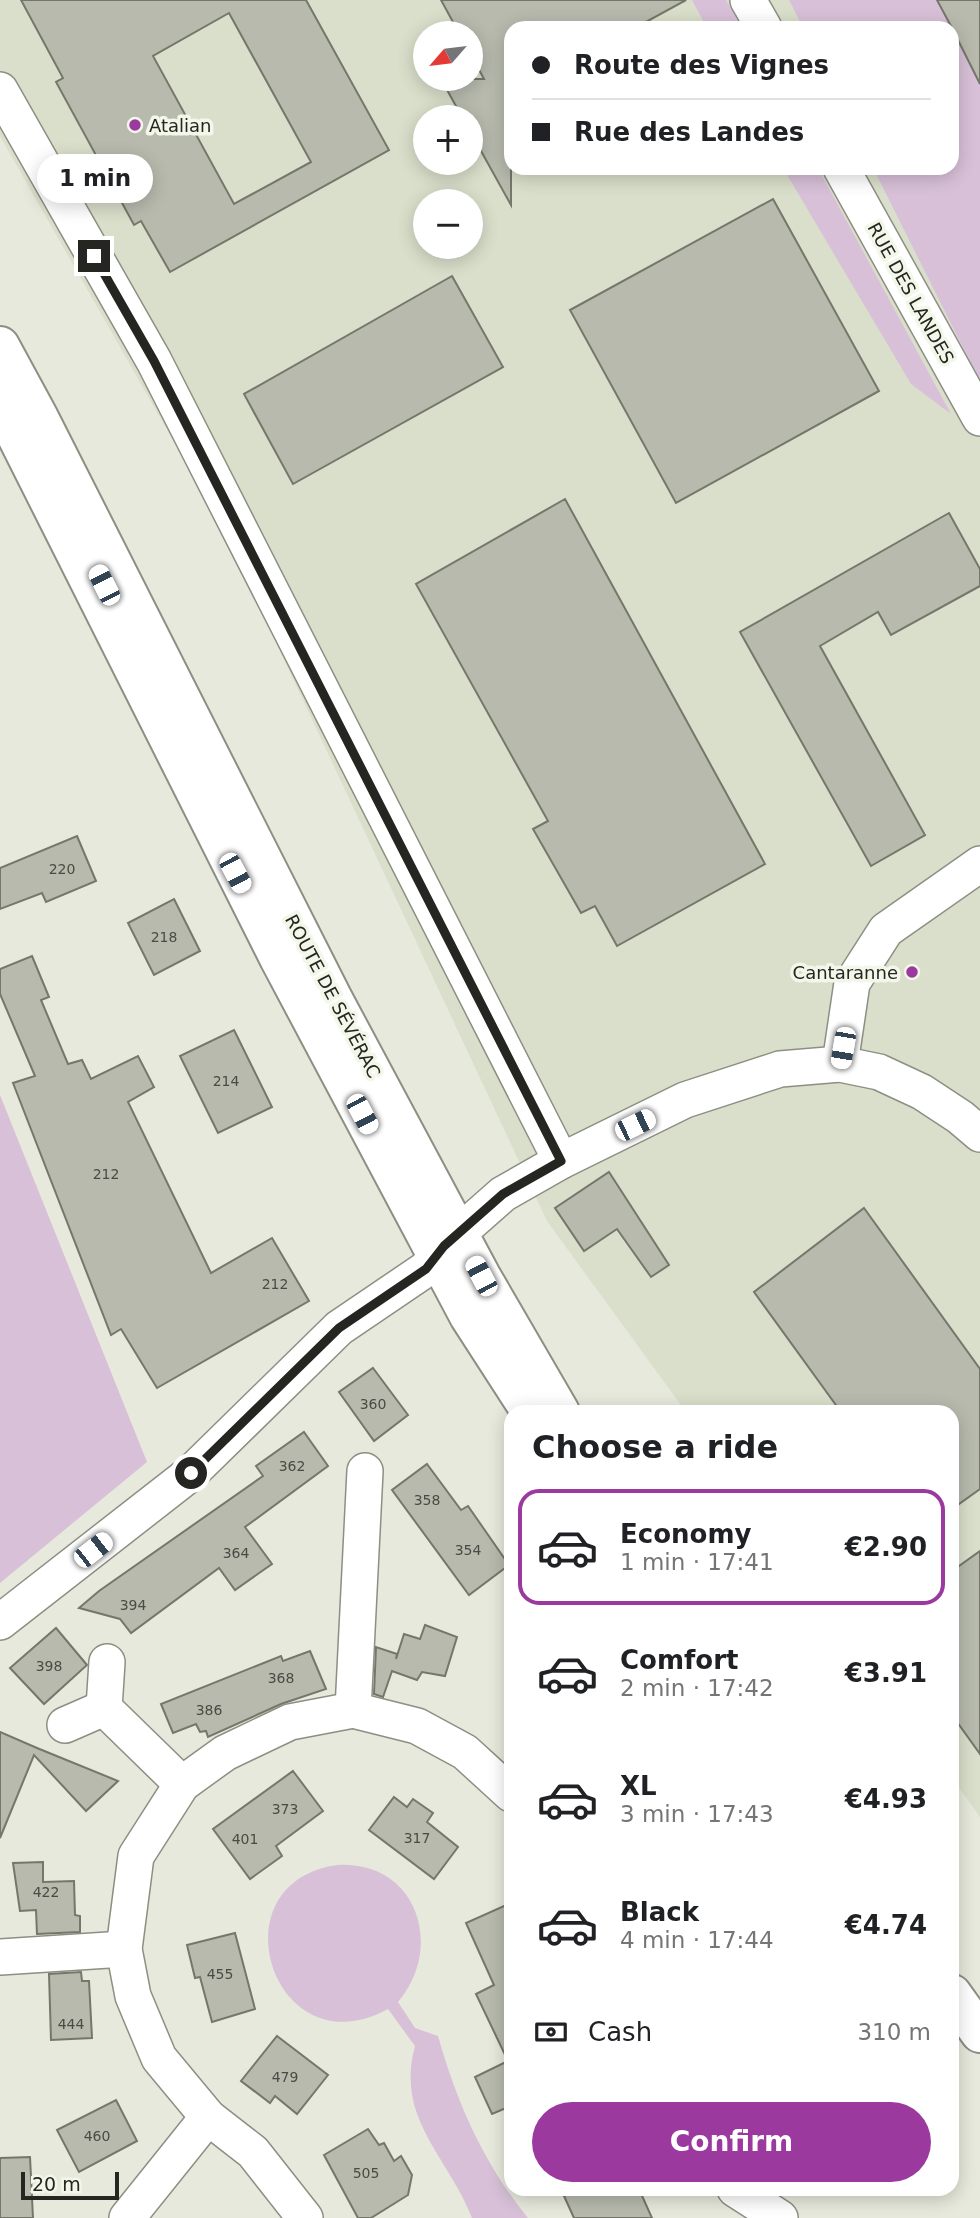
<!DOCTYPE html>
<html lang="en">
<head>
<meta charset="utf-8">
<style>
	:root { --surface:#fff; --page:#f6f6f6; --text:#202124; --muted:#757577; --line:#e0e0e0; --accent:#9b399f }
	body { margin:0; font-family:"DejaVu Sans",sans-serif; background:var(--page); color:var(--text); height:100vh; display:flex; flex-direction:column; font-size:26px; white-space:nowrap }
	* { box-sizing:border-box; margin:0 }
	p { font-size:23px; color:var(--muted) }
	.icon { flex:none; width:38px; height:38px; fill:none; stroke:currentColor; stroke-width:2; stroke-linecap:round; stroke-linejoin:round }
	.map { position:relative; flex:1; overflow:hidden }
	.panel { position:absolute; left:504px; top:1405px; width:455px; height:791px; display:flex; flex-direction:column; background:var(--surface); border-radius:21px; box-shadow:0 4px 18px #0003 }
	.panel>* { flex:none }
	.banner { position:absolute; left:504px; top:21px; width:455px; height:154px; border-radius:21px; box-shadow:0 4px 18px #0003; display:grid; align-content:center; height:154px; padding:0 28px; background:var(--surface) }
	.needle { width:46px; rotate:242deg }
	.tools { position:absolute; left:413px; top:21px; display:grid; gap:14px }
	.tools a { display:grid; place-items:center; width:70px; height:70px; border-radius:50%; background:var(--surface); box-shadow:0 4px 18px #0003; font-size:35px }
	.scale { position:absolute; left:21px; bottom:18px; width:98px; box-sizing:border-box; padding-left:7px; border:4px solid #252621; border-top:0; font-size:19px; line-height:24px; white-space:nowrap; color:#252621; -webkit-text-stroke:5px #f3f7e9; paint-order:stroke }
	.end { position:absolute; width:32px; height:32px; margin:-16px; border:9px solid #252621; background:#fff; box-shadow:0 0 0 4px #fff }
	.from { border-radius:50% }
	.bubble { position:absolute; height:49px; border-radius:24px; background:var(--surface); box-shadow:0 4px 18px #0003; font-size:23px; font-weight:800; line-height:49px; text-align:center }
	.car { position:absolute; width:21px; height:42px; margin:-21px -10px; border-radius:9px; box-shadow:0 0 5px 2px #0007; background:linear-gradient(#fff 24%,#345 0 40%,#fff 0 76%,#345 0 86%,#fff 0) }
	.banner b { display:flex; align-items:center; gap:24px; height:66px; font-size:26px }
	.banner b+b { border-top:2px solid var(--line) }
	.banner i { width:18px; height:18px; background:var(--text) }
	ul { padding:0; list-style:none }
	li { display:flex; align-items:center; gap:21px; height:116px; margin:0 14px 10px; padding:0 14px; border:4px solid transparent; border-radius:21px }
	li div { flex:1 }
	li b { display:block; font-size:26px }
	li em { font-style:normal; font-weight:800 }
	li.current { border-color:var(--accent) }
	li>.icon { width:63px; height:63px; stroke-width:1.5 }
	h2 { padding:0 28px; font-size:32px; line-height:84px }
	.pay { display:flex; align-items:center; gap:18px; height:77px; padding:0 28px; font-size:26px }
	.pay p { margin-inline-start:auto }
	.action { display:flex; gap:14px; margin-top:auto; padding:14px 28px }
	.action a { flex:1; height:80px; border-radius:42px; background:var(--accent); color:#fff; font-size:28px; font-weight:800; line-height:80px; text-align:center }
	.map>svg:first-child { display:block }
	.built { fill:#dadfcb; fill-rule:evenodd }
	.green { fill:#d8c1d8 }
	.building { fill:#b7baad; stroke:#74776a; stroke-width:2; fill-rule:evenodd }
	.lines { fill:none; stroke-linecap:round; stroke-linejoin:round }
	.minor-casing { stroke:#8c8f82; stroke-width:38 }
	.major-casing { stroke:#8c8f82; stroke-width:42 }
	.minor { stroke:#fff; stroke-width:35 }
	.major { stroke:#fff; stroke-width:38 }
	.route { stroke:#252621; stroke-width:9 }
	.poi-dot { fill:#9b399f; stroke:#f3f7e9; stroke-width:2.5 }
	.labels { text-anchor:middle; dominant-baseline:central; stroke-width:7; stroke-linejoin:round; paint-order:stroke }
	.number-label { font-size:14px; fill:#4a4b44 }
	.poi-label { font-size:18px; fill:#252621; stroke:#f3f7e9; text-anchor:start }
	.street-label { font-size:18px; fill:#252621; stroke:#f3f7e9 }
</style>
</head>
<body>
<div class="map">
<svg width="980" height="2218" viewBox="0 0 980 2218">
	<rect width="100%" height="100%" fill="#e6e9db"/>
	<path class="built" d="M 0,0 L 789,0 L 803,28 L 511,28 L 511,168 L 873,168 L 980,382 L 980,1817 L 952,1778 L 952,1412 L 686,1412 L 547,1221 L 220,523 L 0,136 ZM 425,33 L 471,33 L 471,79 L 425,79 ZM 425,117 L 471,117 L 471,163 L 425,163 ZM 425,201 L 471,201 L 471,247 L 425,247 Z"/>
	<g class="green">
		<path d="M 692,0 L 726,0 L 742,28 L 707,28 Z"/>
		<path d="M 789,0 L 980,0 L 980,382 L 873,168 L 952,168 L 952,28 L 803,28 Z"/>
		<path d="M 783,168 L 818,168 L 951,414 L 911,384 Z"/>
		<path d="M 0,1095 L 147,1462 L 0,1583 Z"/>
		<path d="M 337,1865 C 417,1860 445,1947 398,2002 L 415,2028 L 438,2036 C 457,2103 484,2164 528,2218 L 472,2218 C 448,2156 395,2119 415,2046 L 388,2009 C 274,2072 212,1883 337,1865 Z"/>
	</g>
	<g class="building">
		<path d="M 21,0 L 306,0 L 389,150 L 170,272 L 141,221 L 134,225 L 56,82 L 63,78 ZM 229,13 L 311,162 L 234,204 L 153,56 Z"/>
		<path d="M 441,0 L 686,0 L 635,28 L 511,28 L 511,205 L 481,151 L 471,158 L 471,117 L 462,117 L 441,79 L 484,79 L 471,55 L 471,33 L 459,33 Z"/>
		<path d="M 937,0 L 980,0 L 980,84 L 952,28 Z"/>
		<path d="M 773,199 L 879,391 L 676,503 L 570,310 Z"/>
		<path d="M 452,276 L 503,367 L 293,484 L 244,394 Z"/>
		<path d="M 565,499 L 765,864 L 617,946 L 595,906 L 581,913 L 533,829 L 548,821 L 416,584 Z"/>
		<path d="M 949,513 L 980,569 L 980,586 L 891,635 L 878,612 L 820,646 L 925,835 L 871,866 L 740,632 Z"/>
		<path d="M 77,836 L 96,881 L 46,902 L 42,893 L 0,909 L 0,868 Z"/>
		<path d="M 174,899 L 200,951 L 154,975 L 128,923 Z"/>
		<path d="M 32,956 L 49,997 L 41,1000 L 68,1064 L 82,1060 L 91,1079 L 138,1056 L 154,1087 L 128,1102 L 211,1273 L 272,1238 L 309,1301 L 157,1388 L 121,1329 L 111,1335 L 13,1083 L 35,1076 L 0,994 L 0,969 Z"/>
		<path d="M 234,1030 L 272,1107 L 218,1133 L 180,1056 Z"/>
		<path d="M 609,1172 L 669,1265 L 651,1277 L 617,1229 L 584,1251 L 555,1208 Z"/>
		<path d="M 864,1208 L 980,1369 L 980,1489 L 952,1509 L 952,1412 L 841,1412 L 754,1292 Z"/>
		<path d="M 373,1368 L 408,1415 L 374,1441 L 339,1392 Z"/>
		<path d="M 304,1432 L 328,1466 L 245,1527 L 272,1564 L 235,1590 L 219,1568 L 131,1633 L 120,1619 L 79,1608 L 99,1591 L 263,1476 L 256,1466 Z"/>
		<path d="M 427,1464 L 461,1510 L 468,1506 L 509,1565 L 469,1595 L 392,1490 Z"/>
		<path d="M 980,1551 L 980,1754 L 952,1715 L 952,1571 Z"/>
		<path d="M 425,1625 L 457,1637 L 445,1676 L 422,1672 L 417,1680 L 392,1671 L 383,1697 L 374,1694 L 376,1647 L 397,1654 L 396,1659 L 404,1634 L 420,1639 Z"/>
		<path d="M 56,1628 L 87,1665 L 44,1704 L 10,1668 Z"/>
		<path d="M 310,1651 L 326,1689 L 281,1704 L 208,1737 L 206,1731 L 200,1732 L 196,1724 L 173,1733 L 161,1704 L 281,1656 L 283,1661 Z"/>
		<path d="M 0,1732 L 37,1748 L 118,1781 L 86,1811 L 34,1755 L 0,1838 Z"/>
		<path d="M 293,1771 L 323,1811 L 276,1846 L 282,1856 L 250,1879 L 213,1829 Z"/>
		<path d="M 394,1797 L 407,1807 L 413,1799 L 433,1813 L 427,1822 L 458,1847 L 434,1879 L 369,1830 Z"/>
		<path d="M 43,1862 L 43,1882 L 74,1881 L 75,1915 L 80,1916 L 80,1932 L 37,1934 L 36,1910 L 20,1911 L 13,1863 Z"/>
		<path d="M 511,1903 L 511,2106 L 492,2114 L 475,2077 L 508,2061 L 476,1994 L 494,1985 L 466,1923 Z"/>
		<path d="M 235,1933 L 255,2009 L 212,2022 L 200,1977 L 195,1978 L 187,1945 Z"/>
		<path d="M 81,1972 L 82,1981 L 89,1981 L 92,2038 L 51,2040 L 49,1974 Z"/>
		<path d="M 277,2036 L 328,2075 L 297,2114 L 275,2096 L 270,2103 L 241,2081 Z"/>
		<path d="M 116,2100 L 137,2141 L 79,2172 L 57,2130 Z"/>
		<path d="M 368,2129 L 379,2145 L 384,2143 L 394,2161 L 401,2156 L 412,2175 L 408,2195 L 371,2218 L 358,2218 L 324,2155 Z"/>
		<path d="M 30,2157 L 33,2218 L 0,2218 L 0,2158 Z"/>
		<path d="M 580,2189 L 639,2189 L 652,2218 L 574,2218 L 564,2196 Z"/>
	</g>
	<g class="lines">
		<defs>
			<g id="minor">
				<path d="M 748,0 L 764,28"/>
				<path d="M 0,90 L 154,361 L 561,1161"/>
				<path d="M 841,168 L 980,418"/>
				<path d="M 840,1064 L 852,983 L 886,930 L 980,864"/>
				<path d="M 0,1622 L 191,1473 L 339,1328 L 426,1269 L 444,1246 L 503,1194 L 561,1161 L 685,1100 L 780,1069 L 840,1064 L 879,1072 L 922,1092 L 960,1117 L 980,1134"/>
				<path d="M 104,1708 L 107,1662"/>
				<path d="M 353,1710 L 365,1471"/>
				<path d="M 65,1725 L 104,1708 L 182,1784"/>
				<path d="M 0,1957 L 124,1949"/>
				<path d="M 735,2189 L 780,2218"/>
				<path d="M 127,2218 L 208,2117"/>
				<path d="M 305,2218 L 253,2152 L 208,2117 L 159,2058 L 133,1996 L 124,1949 L 136,1856 L 182,1784 L 225,1753 L 290,1722 L 353,1710 L 417,1726 L 465,1752 L 511,1794"/>
			</g>
			<g id="major">
				<path d="M 0,346 L 38,416 L 334,1001 L 481,1276 L 560,1412"/>
				<path d="M 0,403 L 279,958 L 469,1316 L 531,1412"/>
				<path d="M 952,1994 L 980,2033"/>
			</g>
		</defs>
		<use href="#minor" class="minor-casing"/>
		<use href="#major" class="major-casing"/>
		<use href="#minor" class="minor"/>
		<use href="#major" class="major"/>
	</g>
	<g class="lines">
		<path class="route" d="M 94,256 L 154,361 L 561,1161 L 503,1194 L 444,1246 L 426,1269 L 339,1328 L 191,1473"/>
	</g>
	<g class="poi-dot">
		<circle cx="135" cy="125" r="7"/>
		<circle cx="912" cy="972" r="7"/>
	</g>
	<g class="labels">
		<g class="number-label">
			<text x="62" y="869">220</text>
			<text x="164" y="937">218</text>
			<text x="226" y="1081">214</text>
			<text x="106" y="1174">212</text>
			<text x="275" y="1284">212</text>
			<text x="373" y="1404">360</text>
			<text x="292" y="1466">362</text>
			<text x="427" y="1500">358</text>
			<text x="468" y="1550">354</text>
			<text x="236" y="1553">364</text>
			<text x="133" y="1605">394</text>
			<text x="49" y="1666">398</text>
			<text x="281" y="1678">368</text>
			<text x="209" y="1710">386</text>
			<text x="285" y="1809">373</text>
			<text x="417" y="1838">317</text>
			<text x="245" y="1839">401</text>
			<text x="46" y="1892">422</text>
			<text x="220" y="1974">455</text>
			<text x="71" y="2024">444</text>
			<text x="285" y="2077">479</text>
			<text x="97" y="2136">460</text>
			<text x="366" y="2173">505</text>
		</g>
		<g class="poi-label">
			<text x="149" y="125">Atalian</text>
			<text x="898" y="972" text-anchor="end">Cantaranne</text>
		</g>
		<g class="street-label">
			<text transform="translate(911 293) rotate(61)">RUE DES LANDES</text>
			<text transform="translate(333 996) rotate(62)">ROUTE DE SÉVÉRAC</text>
		</g>
	</g>
</svg>
<div class="tools">
<a><svg class="needle" viewBox="-14 -14 28 28"><path d="M0-13l5 13h-10z" fill="#e53935"/><path d="M0 13l5-13h-10z" fill="#757577"/></svg></a>
<a>+</a>
<a>−</a>
</div>
<div class="scale">20 m</div>
<i class="end from" style="left:191px;top:1473px"></i>
<i class="end" style="left:94px;top:256px"></i>
<div class="bubble" style="left:37px;top:154px;width:116px">1 min</div>
<i class="car" style="left:104px;top:585px;rotate:333deg"></i>
<i class="car" style="left:235px;top:873px;rotate:152deg"></i>
<i class="car" style="left:843px;top:1048px;rotate:190deg"></i>
<i class="car" style="left:362px;top:1114px;rotate:152deg"></i>
<i class="car" style="left:635px;top:1125px;rotate:64deg"></i>
<i class="car" style="left:481px;top:1276px;rotate:332deg"></i>
<i class="car" style="left:93px;top:1550px;rotate:52deg"></i>
<div class="banner">
<b><i class="from"></i>Route des Vignes</b>
<b><i></i>Rue des Landes</b>
</div>
<section class="panel">
<h2>Choose a ride</h2>
<ul>
<li class="current"><svg class="icon" aria-label="car" viewBox="0 0 24 24"><path d="M5 17H2v-5l4-1 3-4h7l3 4 3 1v5h-3M9 17h6M6 11h13"/><circle cx="7" cy="17" r="2"/><circle cx="17" cy="17" r="2"/></svg><div><b>Economy</b><p>1 min · 17:41</p></div><em>€2.90</em></li>
<li><svg class="icon" aria-label="car" viewBox="0 0 24 24"><path d="M5 17H2v-5l4-1 3-4h7l3 4 3 1v5h-3M9 17h6M6 11h13"/><circle cx="7" cy="17" r="2"/><circle cx="17" cy="17" r="2"/></svg><div><b>Comfort</b><p>2 min · 17:42</p></div><em>€3.91</em></li>
<li><svg class="icon" aria-label="car" viewBox="0 0 24 24"><path d="M5 17H2v-5l4-1 3-4h7l3 4 3 1v5h-3M9 17h6M6 11h13"/><circle cx="7" cy="17" r="2"/><circle cx="17" cy="17" r="2"/></svg><div><b>XL</b><p>3 min · 17:43</p></div><em>€4.93</em></li>
<li><svg class="icon" aria-label="car" viewBox="0 0 24 24"><path d="M5 17H2v-5l4-1 3-4h7l3 4 3 1v5h-3M9 17h6M6 11h13"/><circle cx="7" cy="17" r="2"/><circle cx="17" cy="17" r="2"/></svg><div><b>Black</b><p>4 min · 17:44</p></div><em>€4.74</em></li>
</ul>
<div class="pay"><svg class="icon" aria-label="cash" viewBox="0 0 24 24"><path d="M3 7h18v10H3z"/><circle cx="12" cy="12" r="2"/></svg>Cash<p>310 m</p></div>
<div class="action"><a>Confirm</a></div>
</section>
</div>
</body>
</html>
